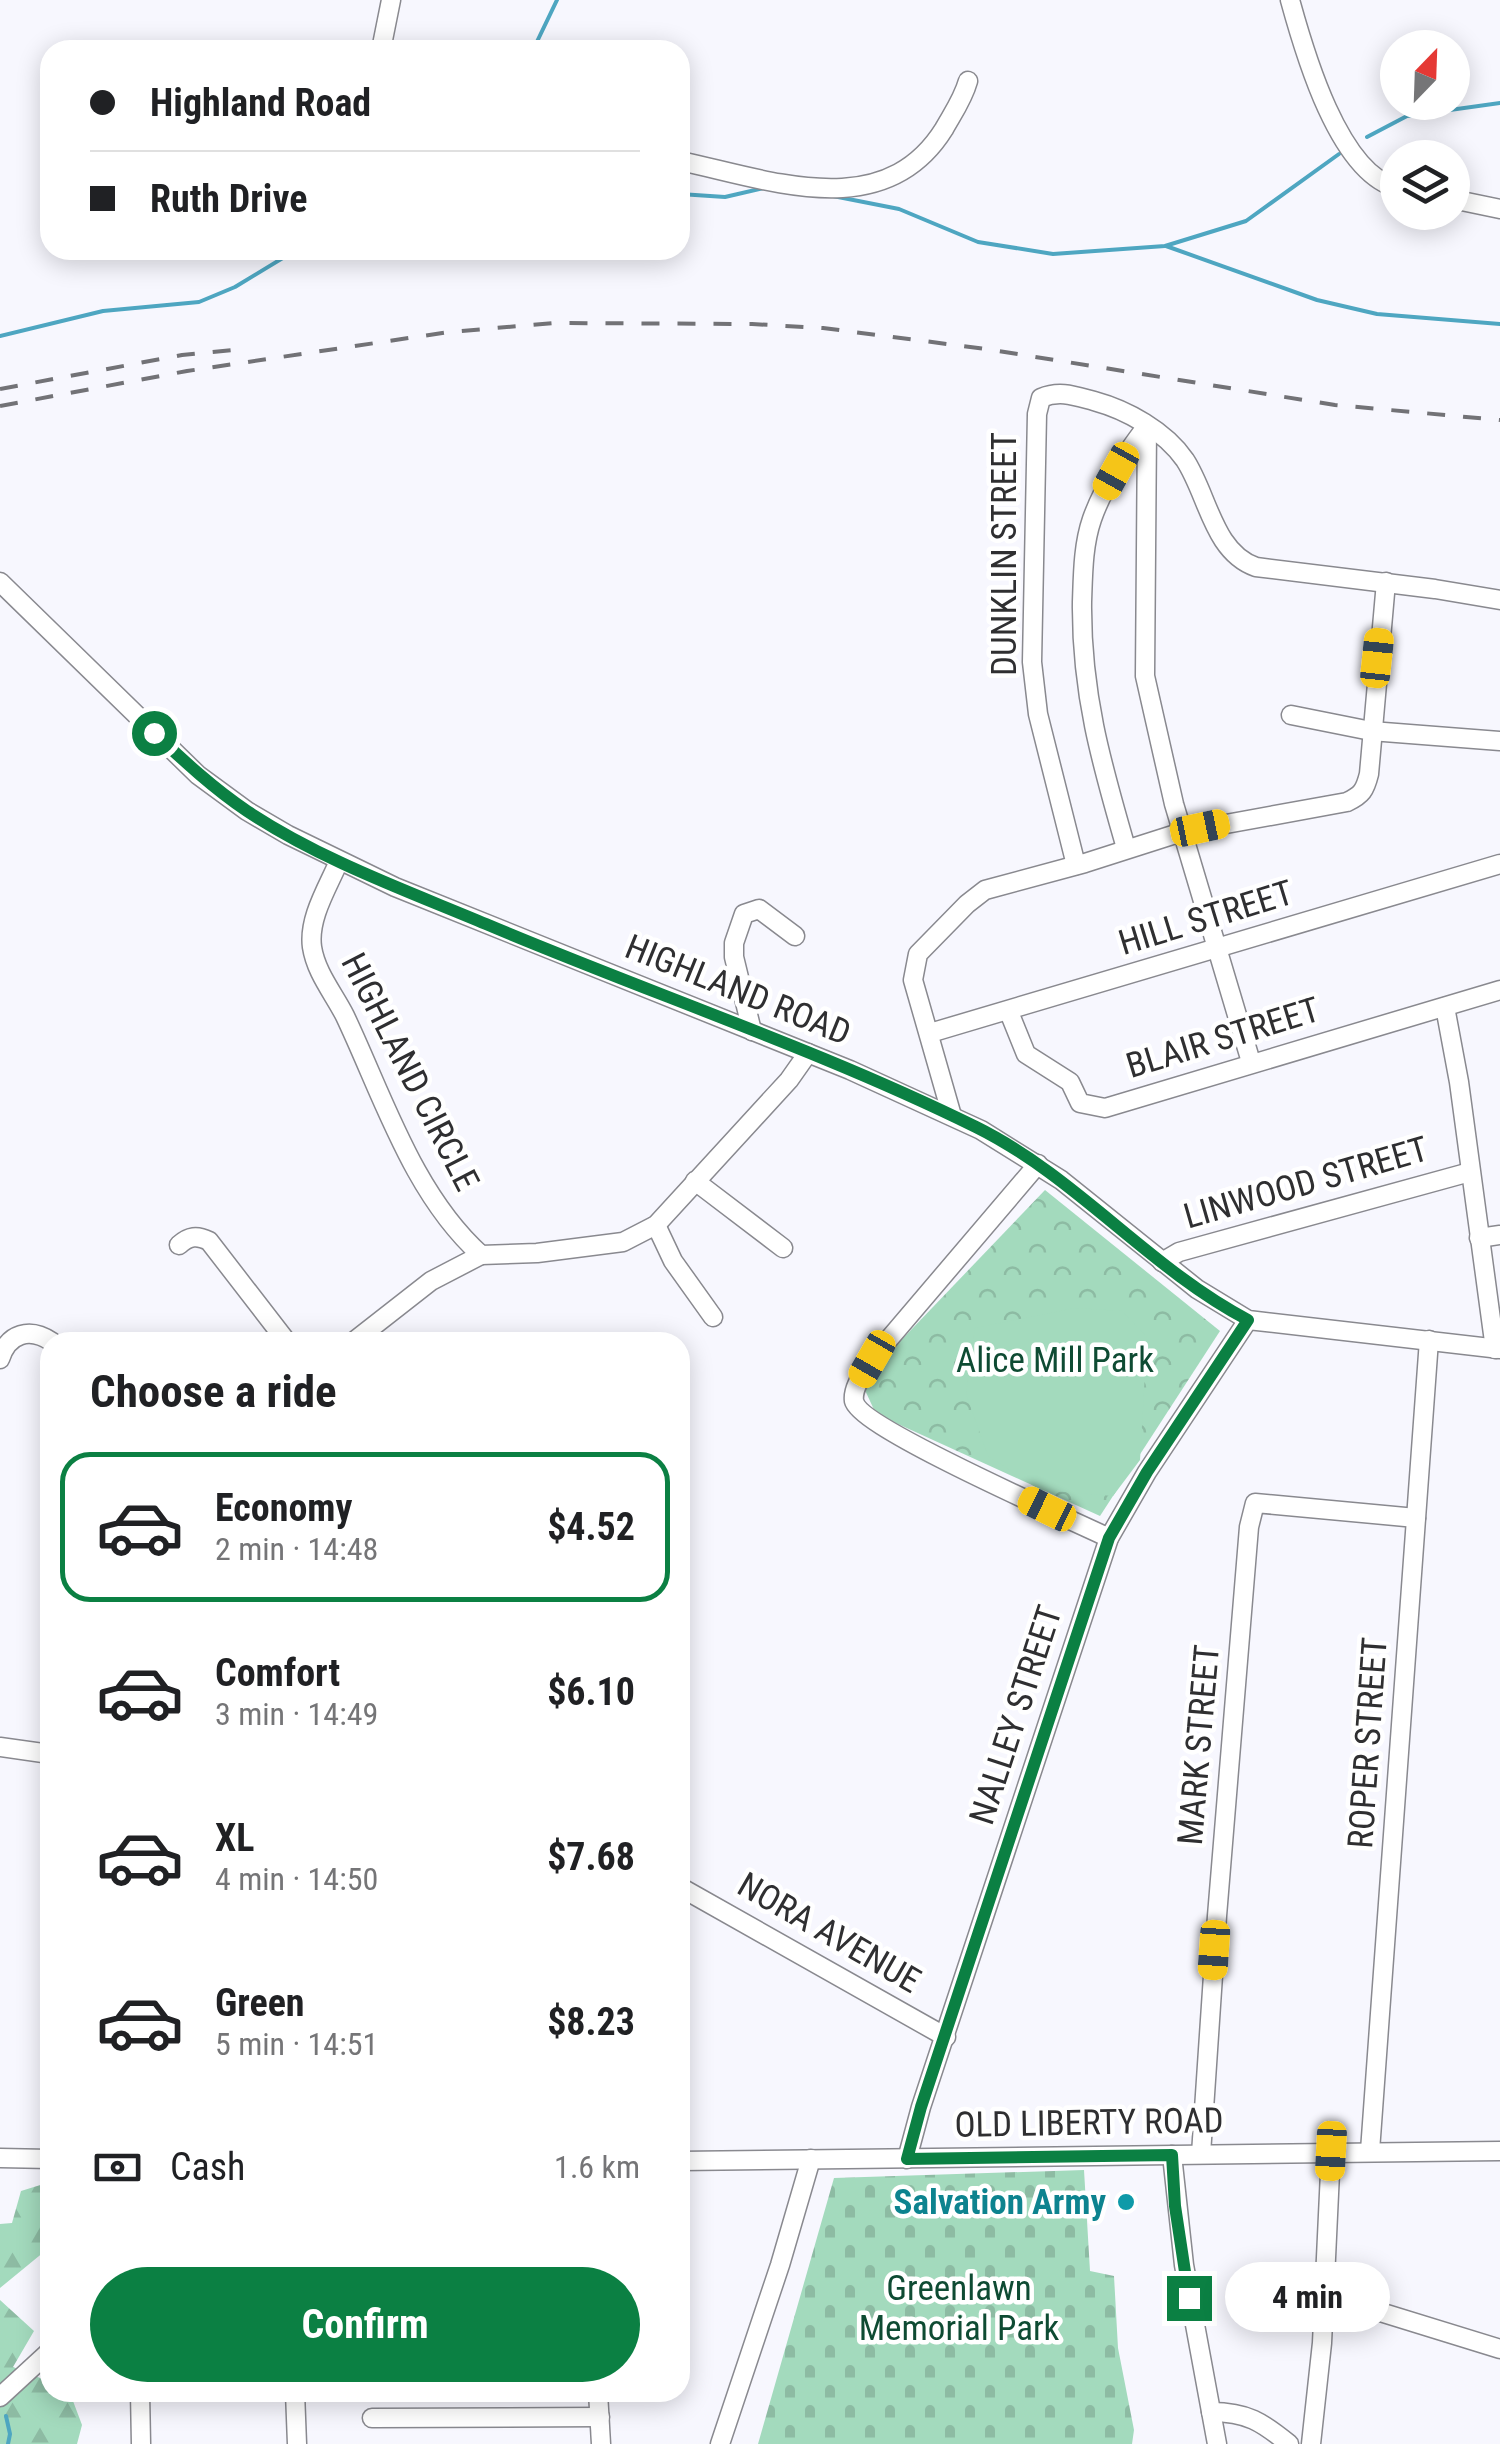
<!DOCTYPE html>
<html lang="en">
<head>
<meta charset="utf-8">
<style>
	:root { --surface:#fff; --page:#f6f6f6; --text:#202124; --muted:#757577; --line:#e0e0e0; --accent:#0b8043 }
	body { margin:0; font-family:"Roboto Condensed",sans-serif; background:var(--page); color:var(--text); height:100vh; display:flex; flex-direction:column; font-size:38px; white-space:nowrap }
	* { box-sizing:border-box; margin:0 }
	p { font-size:32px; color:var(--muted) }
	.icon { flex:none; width:55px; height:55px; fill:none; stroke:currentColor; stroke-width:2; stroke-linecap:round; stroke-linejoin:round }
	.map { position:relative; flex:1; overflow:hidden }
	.sheet { position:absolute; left:40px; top:1332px; width:650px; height:1070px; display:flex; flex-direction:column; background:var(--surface); border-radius:30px; box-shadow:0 5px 25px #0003 }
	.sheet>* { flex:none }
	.guide { position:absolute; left:40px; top:40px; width:650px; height:220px; border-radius:30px; box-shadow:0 5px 25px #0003; display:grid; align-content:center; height:220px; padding:0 50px; background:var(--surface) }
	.needle { width:65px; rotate:23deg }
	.buttons { position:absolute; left:1380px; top:30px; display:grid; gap:20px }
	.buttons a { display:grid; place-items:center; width:90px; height:90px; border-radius:50%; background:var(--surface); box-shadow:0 5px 25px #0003; font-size:50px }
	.end { position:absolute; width:45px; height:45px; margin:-22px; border:12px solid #0b8043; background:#fff; box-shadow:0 0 0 5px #fff }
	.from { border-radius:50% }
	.bubble { position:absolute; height:70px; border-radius:35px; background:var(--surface); box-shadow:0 5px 25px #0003; font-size:32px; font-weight:700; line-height:70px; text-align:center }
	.car { position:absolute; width:30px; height:60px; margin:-30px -15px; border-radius:12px; box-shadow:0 0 8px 2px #0007; background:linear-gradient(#f5c518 24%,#345 0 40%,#f5c518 0 76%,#345 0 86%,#f5c518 0) }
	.guide b { display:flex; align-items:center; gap:35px; height:95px; font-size:38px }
	.guide b+b { border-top:2px solid var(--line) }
	.guide i { width:25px; height:25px; background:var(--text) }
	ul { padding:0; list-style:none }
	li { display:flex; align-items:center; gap:30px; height:150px; margin:0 20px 15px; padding:0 30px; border:5px solid transparent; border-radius:30px }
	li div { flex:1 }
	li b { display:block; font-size:38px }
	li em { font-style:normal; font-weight:700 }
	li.on { border-color:var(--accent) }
	li>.icon { width:90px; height:90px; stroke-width:1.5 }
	h2 { padding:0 50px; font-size:45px; line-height:120px }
	.pay { display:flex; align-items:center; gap:25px; height:110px; padding:0 50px; font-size:38px }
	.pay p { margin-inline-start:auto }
	.button { display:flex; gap:20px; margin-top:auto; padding:20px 50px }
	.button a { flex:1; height:115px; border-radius:60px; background:var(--accent); color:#fff; font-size:40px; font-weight:700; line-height:115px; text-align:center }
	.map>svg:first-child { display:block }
	.forest { fill:url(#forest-firs) }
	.cemetery { fill:url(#cemetery-stones) }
	.park { fill:url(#park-crowns) }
	.pitch { fill:#a3dabd }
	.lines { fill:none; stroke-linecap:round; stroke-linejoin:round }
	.stream { stroke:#4ea6c1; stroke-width:4 }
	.minor-casing { stroke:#89898f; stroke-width:21 }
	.minor { stroke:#fff; stroke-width:18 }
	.rail { stroke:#727276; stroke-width:4; stroke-dasharray:18 18; stroke-linecap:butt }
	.route { stroke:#0b8043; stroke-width:12 }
	.culture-dot { fill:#0f9aa8; stroke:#fff; stroke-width:4 }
	.labels { text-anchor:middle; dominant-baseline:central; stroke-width:9; stroke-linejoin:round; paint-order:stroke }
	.street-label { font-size:35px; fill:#2f2f31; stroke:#fff }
	.park-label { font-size:35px; fill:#0e4b33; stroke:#fff }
	.culture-label { font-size:35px; font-weight:bold; fill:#0d838f; stroke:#fff; text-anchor:end }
</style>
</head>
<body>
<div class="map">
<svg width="1500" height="2444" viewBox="0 0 1500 2444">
	<defs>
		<pattern id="forest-firs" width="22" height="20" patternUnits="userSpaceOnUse" patternTransform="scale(2.5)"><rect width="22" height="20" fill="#a3dabd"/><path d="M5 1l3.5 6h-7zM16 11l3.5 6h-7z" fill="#8dbba3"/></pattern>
		<pattern id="cemetery-stones" width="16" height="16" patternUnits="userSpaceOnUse" patternTransform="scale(2.5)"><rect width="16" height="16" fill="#a3dabd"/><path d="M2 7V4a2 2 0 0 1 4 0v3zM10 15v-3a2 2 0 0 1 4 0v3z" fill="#8dbba3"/></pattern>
		<pattern id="park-crowns" width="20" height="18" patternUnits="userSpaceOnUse" patternTransform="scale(2.5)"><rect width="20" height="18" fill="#a3dabd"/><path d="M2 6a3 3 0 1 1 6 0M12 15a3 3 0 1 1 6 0" fill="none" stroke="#8dbba3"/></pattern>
	</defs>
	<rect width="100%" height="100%" fill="#f7f7fe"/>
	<g class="forest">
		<path d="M 50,2182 L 50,2247 L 0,2288 L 0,2224 L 12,2223 L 21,2191 Z"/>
		<path d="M 0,2300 L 34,2331 L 13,2367 L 50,2382 L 50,2392 L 70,2393 L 82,2425 L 77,2444 L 0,2444 Z"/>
	</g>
	<path class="cemetery" d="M 1084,2170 L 1090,2271 L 1114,2276 L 1118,2348 L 1134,2430 L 1132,2444 L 758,2444 L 834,2178 Z"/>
	<path class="park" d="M 1045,1190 L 1220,1331 L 1100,1516 L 876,1414 L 864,1388 L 887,1355 Z"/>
	<path class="pitch" d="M 1075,1308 L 1122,1311 L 1147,1337 L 1140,1460 L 1113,1496 L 1040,1490 L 988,1456 L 966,1394 L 975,1328 Z"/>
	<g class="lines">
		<g class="stream">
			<path d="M 533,50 L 557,0"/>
			<path d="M 1367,137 L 1407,116 L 1500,103"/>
			<path d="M 680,194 L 725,197 L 764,188"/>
			<path d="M 833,196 L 899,209 L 978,242 L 1053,254 L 1165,246 L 1246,221 L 1339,154"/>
			<path d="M 1166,246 L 1317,300 L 1377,314 L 1500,324"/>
			<path d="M 0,336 L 103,311 L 199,302 L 235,287 L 296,250"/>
			<path d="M 6,2416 L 10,2434 L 8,2444"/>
		</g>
		<defs>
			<g id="minor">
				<path d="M 1290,0 C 1304,51 1339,175 1398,188"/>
				<path d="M 381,50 L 391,0"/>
				<path d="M 680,161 C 770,180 884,225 944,129 C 953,113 963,99 968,81"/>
				<path d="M 1452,199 L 1500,209"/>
				<path d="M 1147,427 L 1145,676 L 1174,804 L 1251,1062"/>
				<path d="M 0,582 L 198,775 L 247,811 L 288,835 L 395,887 L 850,1070 L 981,1130 L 1061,1180 L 1197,1289 L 1248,1320 L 1500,1349"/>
				<path d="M 1291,715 L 1371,731 L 1500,741"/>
				<path d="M 1126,848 C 1101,762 1081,692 1082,602 C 1083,574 1083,545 1092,519 C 1104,485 1125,455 1146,427"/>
				<path d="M 339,861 C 328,887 308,918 312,947 C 316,973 334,994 345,1016 C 383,1096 413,1194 481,1255 L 537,1253 L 623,1242 L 656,1225 L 789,1080 L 808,1053"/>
				<path d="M 1076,865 L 1038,714 L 1032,662 L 1037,414 L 1041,398 C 1060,390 1075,396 1094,401 C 1127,410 1165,431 1185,460 C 1208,495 1213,552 1256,567 L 1435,589 L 1500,600"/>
				<path d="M 1445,1007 L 1459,1082 L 1495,1349"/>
				<path d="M 1009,1012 L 1026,1054 L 1070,1082 L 1080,1103 L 1105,1108 L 1500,990"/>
				<path d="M 752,1031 L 734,957 L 734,943 L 744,914 L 759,909 L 795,936"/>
				<path d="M 930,1033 L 1500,864"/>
				<path d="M 952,1116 L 913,980 L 918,954 L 967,904 L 985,890 L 1085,863 L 1182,832 L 1347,802 C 1362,795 1365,790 1369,774 L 1386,582"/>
				<path d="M 1038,1164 L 872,1359 C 865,1371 852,1387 854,1401 C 860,1428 1074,1521 1109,1538"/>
				<path d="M 695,1181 L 783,1248"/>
				<path d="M 656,1225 L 673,1261 L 713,1317"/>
				<path d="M 1479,1238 L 1500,1235"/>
				<path d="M 179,1245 C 189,1236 197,1235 209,1241 L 287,1342"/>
				<path d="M 1162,1262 L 1179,1252 L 1470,1172"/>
				<path d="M 353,1342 L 431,1281 L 481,1255"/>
				<path d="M 0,1359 C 8,1333 30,1327 52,1342"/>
				<path d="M 0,1747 L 50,1754"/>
				<path d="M 680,1887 L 946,2037"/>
				<path d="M 1370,2151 L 1429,1340"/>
				<path d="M 1201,2154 L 1217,1916 L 1249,1527 L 1255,1503 L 1416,1518"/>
				<path d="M 1172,2155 L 1184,2265 L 1217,2444"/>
				<path d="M 0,2158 L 50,2159"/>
				<path d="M 907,2159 L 921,2107 L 1109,1538 L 1147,1472 L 1248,1320"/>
				<path d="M 680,2161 L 1500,2151"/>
				<path d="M 1325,2295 L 1500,2349"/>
				<path d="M 140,2392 L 141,2444"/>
				<path d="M 295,2392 L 297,2444"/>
				<path d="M 598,2392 L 601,2444"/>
				<path d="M 0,2397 L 50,2351"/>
				<path d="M 1211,2412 C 1247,2412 1262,2422 1289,2444"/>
				<path d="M 372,2418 L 600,2417"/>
				<path d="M 720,2444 L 780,2265 L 811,2159"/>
				<path d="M 1311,2444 L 1322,2343 L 1331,2151"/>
			</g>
		</defs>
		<use href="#minor" class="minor-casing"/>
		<use href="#minor" class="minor"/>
		<g class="rail">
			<path d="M 0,389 L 182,355 L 232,350"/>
			<path d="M 0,406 L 187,371 L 449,332 L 555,323 L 752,324 L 823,328 L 986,349 L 1335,405 L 1500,420"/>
		</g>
	</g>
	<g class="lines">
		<path class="route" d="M 154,733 C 184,761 213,788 247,811 C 321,860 405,890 486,924 C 649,993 818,1049 976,1127 C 1077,1177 1149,1268 1248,1320 L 1147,1472 L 1109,1538 L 921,2107 L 907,2159 L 1172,2155 L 1175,2206 L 1189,2298"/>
	</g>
	<circle class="culture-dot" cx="1126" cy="2202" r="10"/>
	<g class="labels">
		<g class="street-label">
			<text transform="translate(1004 554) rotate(-90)">DUNKLIN STREET</text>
			<text transform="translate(1206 918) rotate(-17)">HILL STREET</text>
			<text transform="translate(738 990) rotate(22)">HIGHLAND ROAD</text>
			<text transform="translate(1223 1038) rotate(-17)">BLAIR STREET</text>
			<text transform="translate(410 1072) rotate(63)">HIGHLAND CIRCLE</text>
			<text transform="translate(1306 1183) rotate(-16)">LINWOOD STREET</text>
			<text transform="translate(1016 1715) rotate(-72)">NALLEY STREET</text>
			<text transform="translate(1368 1743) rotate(-86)">ROPER STREET</text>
			<text transform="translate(1199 1745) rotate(-85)">MARK STREET</text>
			<text transform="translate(829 1933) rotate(30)">NORA AVENUE</text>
			<text transform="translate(1089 2123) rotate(-1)">OLD LIBERTY ROAD</text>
		</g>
		<g class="park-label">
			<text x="1055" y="1360">Alice Mill Park</text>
			<text x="959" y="2288">Greenlawn<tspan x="959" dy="40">Memorial Park</tspan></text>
		</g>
		<g class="culture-label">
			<text x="1106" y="2202">Salvation Army</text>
		</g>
	</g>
</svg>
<div class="buttons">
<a><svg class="needle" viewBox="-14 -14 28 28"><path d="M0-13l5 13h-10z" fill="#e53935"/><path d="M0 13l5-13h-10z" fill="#757577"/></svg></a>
<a><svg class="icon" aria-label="layers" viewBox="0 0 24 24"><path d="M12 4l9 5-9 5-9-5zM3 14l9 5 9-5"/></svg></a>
</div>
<i class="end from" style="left:154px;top:733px"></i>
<i class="end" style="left:1189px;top:2298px"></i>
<div class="bubble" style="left:1225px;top:2262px;width:165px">4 min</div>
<i class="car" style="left:1116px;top:471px;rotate:209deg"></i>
<i class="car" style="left:1377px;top:658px;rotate:6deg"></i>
<i class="car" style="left:1200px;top:828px;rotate:78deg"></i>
<i class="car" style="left:872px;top:1359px;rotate:210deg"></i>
<i class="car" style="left:1047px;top:1509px;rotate:296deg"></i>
<i class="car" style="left:1214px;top:1950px;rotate:184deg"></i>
<i class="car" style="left:1331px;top:2151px;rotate:183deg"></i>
<div class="guide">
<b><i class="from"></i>Highland Road</b>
<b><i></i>Ruth Drive</b>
</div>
<section class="sheet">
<h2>Choose a ride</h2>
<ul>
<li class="on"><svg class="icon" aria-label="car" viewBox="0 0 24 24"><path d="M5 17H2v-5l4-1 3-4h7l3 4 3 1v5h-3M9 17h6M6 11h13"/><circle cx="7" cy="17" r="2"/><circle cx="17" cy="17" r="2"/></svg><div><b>Economy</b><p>2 min · 14:48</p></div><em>$4.52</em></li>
<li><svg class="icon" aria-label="car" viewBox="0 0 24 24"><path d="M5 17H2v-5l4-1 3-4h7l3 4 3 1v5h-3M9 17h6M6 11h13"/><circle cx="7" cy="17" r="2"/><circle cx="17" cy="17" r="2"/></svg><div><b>Comfort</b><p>3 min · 14:49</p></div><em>$6.10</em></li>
<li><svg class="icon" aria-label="car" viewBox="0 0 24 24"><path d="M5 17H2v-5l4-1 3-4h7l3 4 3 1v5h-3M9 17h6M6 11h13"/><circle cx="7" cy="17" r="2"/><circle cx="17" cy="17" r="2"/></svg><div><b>XL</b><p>4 min · 14:50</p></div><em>$7.68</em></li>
<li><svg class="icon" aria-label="car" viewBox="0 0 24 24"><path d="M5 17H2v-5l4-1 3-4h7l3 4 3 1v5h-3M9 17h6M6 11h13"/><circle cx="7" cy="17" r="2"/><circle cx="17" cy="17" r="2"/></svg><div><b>Green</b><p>5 min · 14:51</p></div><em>$8.23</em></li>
</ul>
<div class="pay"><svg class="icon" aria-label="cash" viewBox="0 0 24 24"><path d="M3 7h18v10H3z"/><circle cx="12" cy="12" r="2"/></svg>Cash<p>1.6 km</p></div>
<div class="button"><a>Confirm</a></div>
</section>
</div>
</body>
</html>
